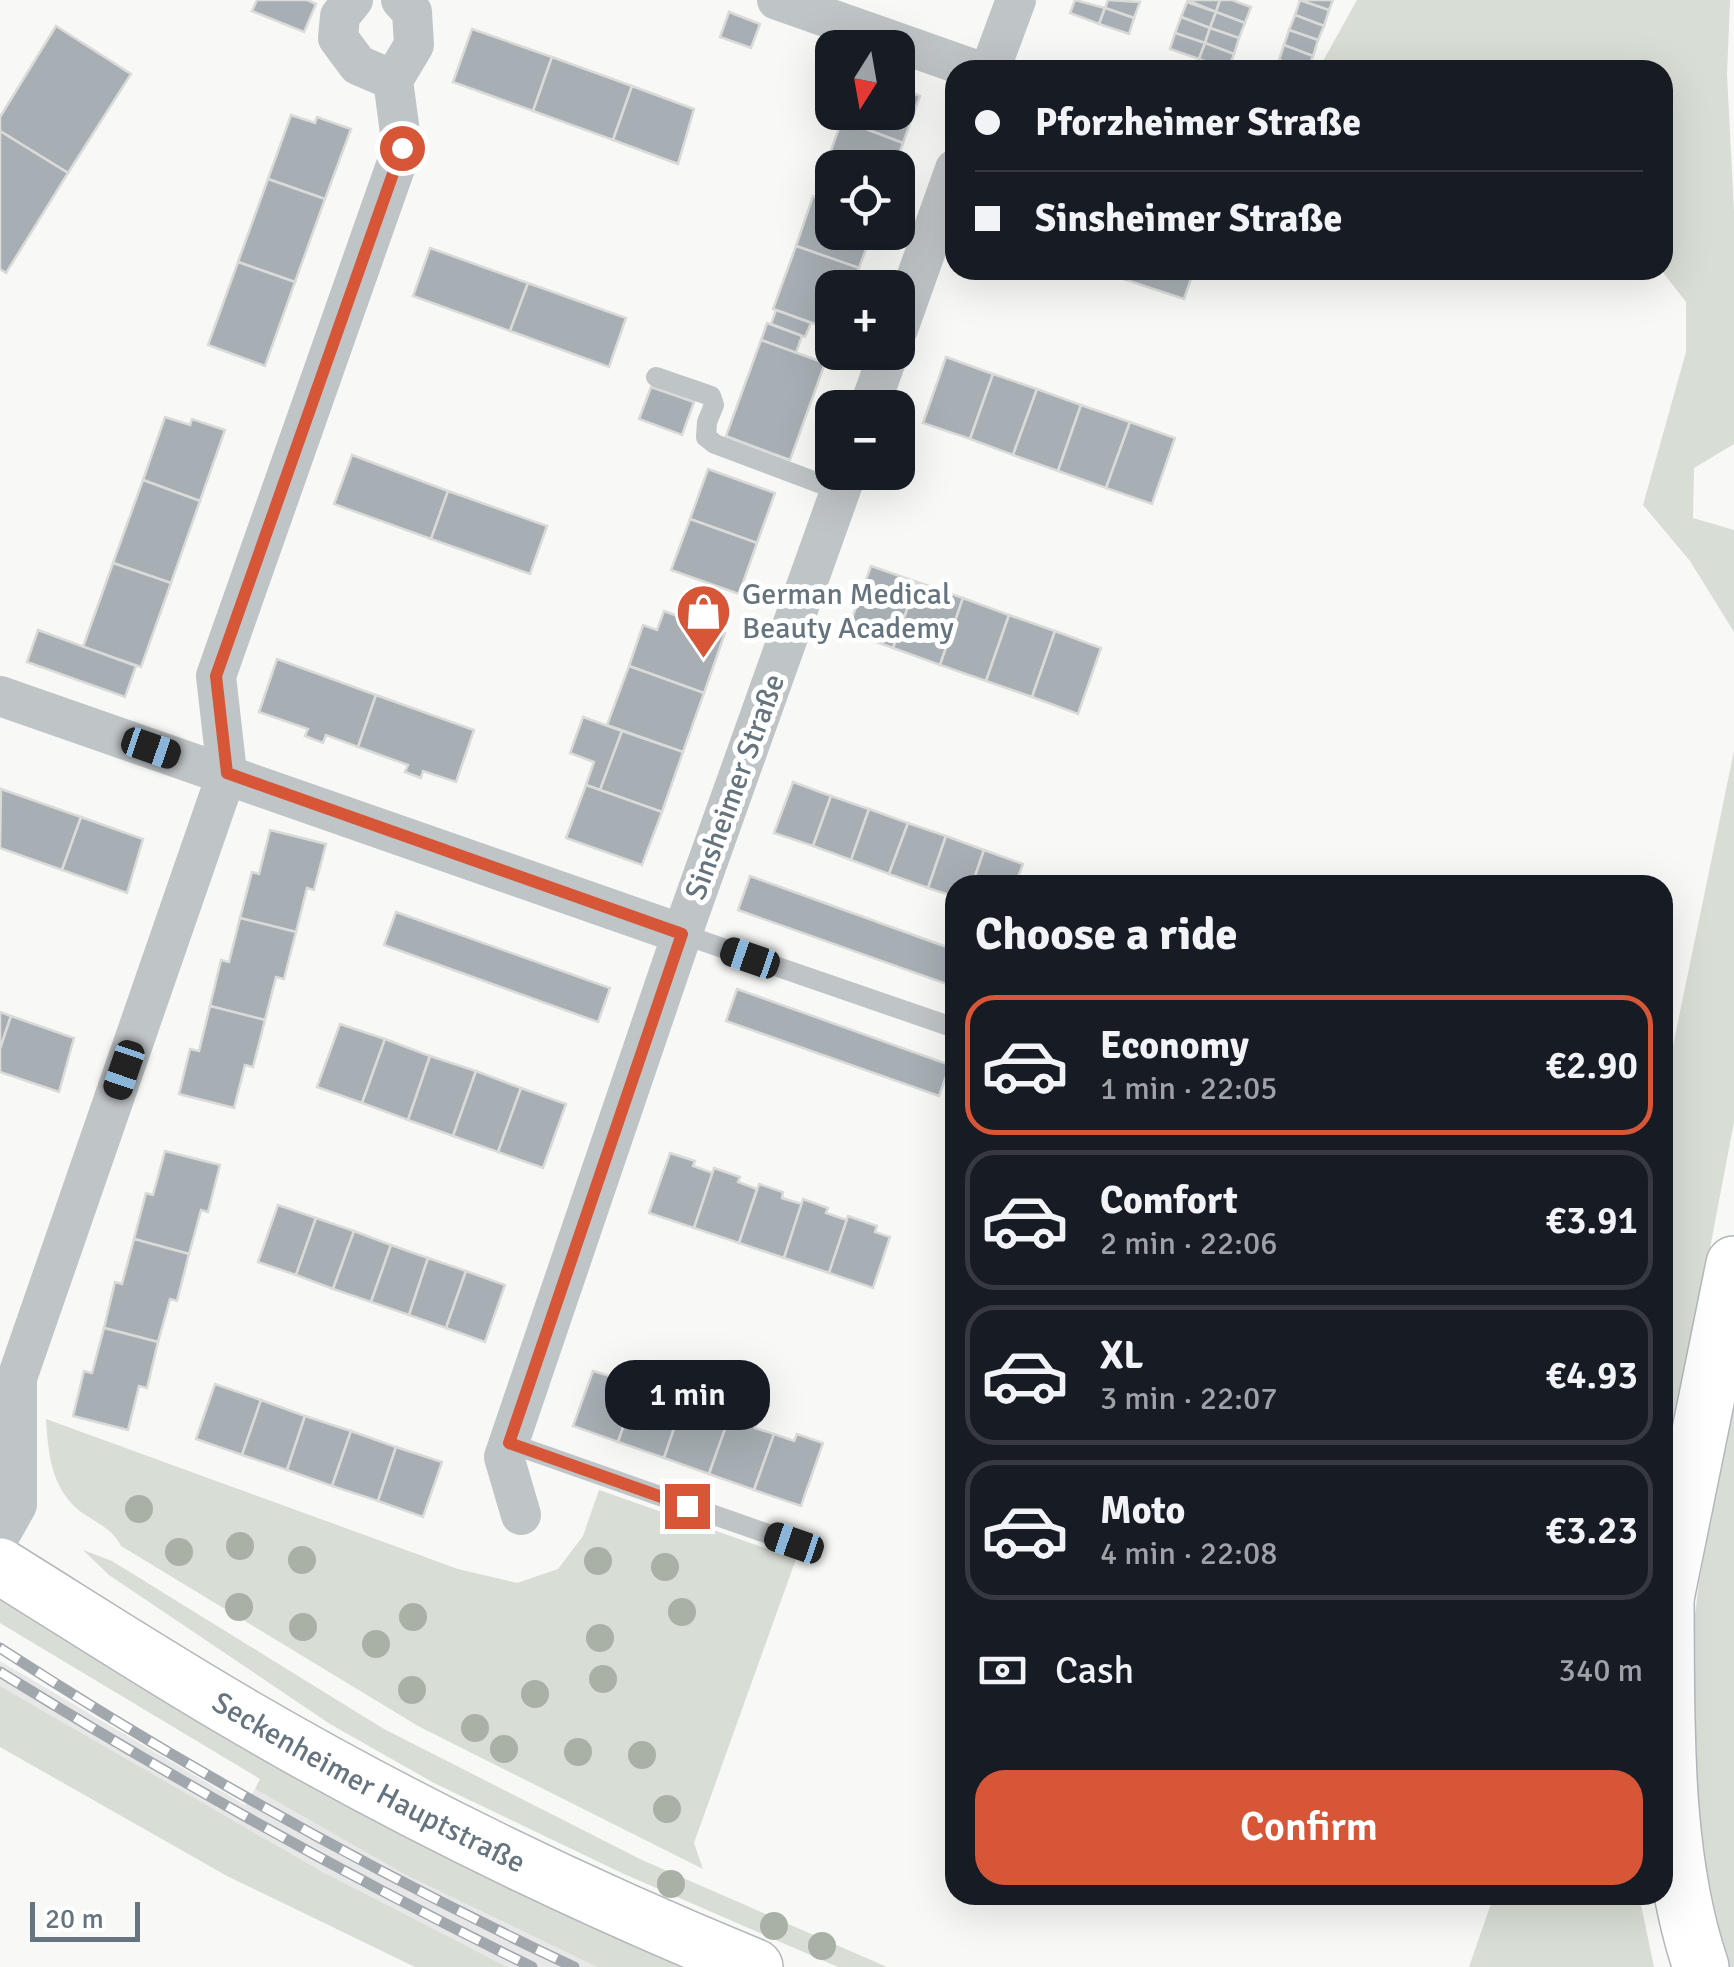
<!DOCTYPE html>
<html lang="en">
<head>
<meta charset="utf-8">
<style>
	:root { --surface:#171b24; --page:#20242c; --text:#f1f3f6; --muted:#9ea1a6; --line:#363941; --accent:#d65637 }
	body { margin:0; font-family:Signika,sans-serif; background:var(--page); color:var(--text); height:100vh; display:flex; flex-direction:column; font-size:38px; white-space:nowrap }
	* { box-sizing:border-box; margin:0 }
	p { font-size:32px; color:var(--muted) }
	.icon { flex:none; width:55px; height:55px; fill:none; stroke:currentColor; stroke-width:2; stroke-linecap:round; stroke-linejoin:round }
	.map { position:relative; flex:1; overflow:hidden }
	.side { position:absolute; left:945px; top:875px; width:728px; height:1030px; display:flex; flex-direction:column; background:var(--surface); border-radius:30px; box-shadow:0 10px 40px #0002 }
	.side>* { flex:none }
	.guide { position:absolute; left:945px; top:60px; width:728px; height:220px; border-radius:30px; box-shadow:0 10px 40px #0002; display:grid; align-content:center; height:220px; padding:0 30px; background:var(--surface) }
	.needle { width:65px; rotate:191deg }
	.fabs { position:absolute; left:815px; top:30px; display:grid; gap:20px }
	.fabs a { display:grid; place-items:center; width:100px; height:100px; border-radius:20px; background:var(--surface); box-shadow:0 10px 40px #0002; font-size:50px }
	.scale { position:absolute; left:30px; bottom:25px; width:110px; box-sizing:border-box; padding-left:10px; border:5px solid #65747e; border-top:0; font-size:28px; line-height:35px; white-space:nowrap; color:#65747e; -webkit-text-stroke:8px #fff; paint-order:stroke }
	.end { position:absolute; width:45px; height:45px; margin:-22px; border:12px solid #d65637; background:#fff; box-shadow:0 0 0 5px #fff }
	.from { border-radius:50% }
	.bubble { position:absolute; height:70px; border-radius:30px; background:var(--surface); box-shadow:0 10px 40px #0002; font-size:32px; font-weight:600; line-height:70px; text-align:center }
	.car { position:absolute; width:30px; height:60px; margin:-30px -15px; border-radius:12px; box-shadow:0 0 8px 2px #0007; background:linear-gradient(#222 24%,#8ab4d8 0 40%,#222 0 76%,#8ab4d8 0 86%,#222 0) }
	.guide b { display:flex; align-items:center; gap:35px; height:95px; font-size:38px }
	.guide b+b { border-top:2px solid var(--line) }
	.guide i { width:25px; height:25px; background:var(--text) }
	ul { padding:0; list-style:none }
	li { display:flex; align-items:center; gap:30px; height:140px; margin:0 20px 15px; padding:0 10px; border:5px solid var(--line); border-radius:30px }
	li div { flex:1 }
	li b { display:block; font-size:38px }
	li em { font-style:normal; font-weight:600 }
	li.active { border-color:var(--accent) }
	li>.icon { width:90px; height:90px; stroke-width:1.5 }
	h2 { padding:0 30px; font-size:45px; line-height:120px }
	.pay { display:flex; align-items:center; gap:25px; height:110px; padding:0 30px; font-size:38px }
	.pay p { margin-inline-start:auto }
	.action { display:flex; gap:20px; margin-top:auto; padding:20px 30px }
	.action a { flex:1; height:115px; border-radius:30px; background:var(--accent); color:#fff; font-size:40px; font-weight:600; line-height:115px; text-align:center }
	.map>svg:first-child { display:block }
	.built { fill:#e6e7e6 }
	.green { fill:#d8ddd5 }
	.building { fill:#a7afb4; stroke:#dadad8; stroke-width:2.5 }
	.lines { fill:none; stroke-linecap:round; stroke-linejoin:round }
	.secondary-casing { stroke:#b2b8bc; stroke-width:58 }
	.lane { stroke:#bfc4c7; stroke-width:20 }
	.street { stroke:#bfc4c7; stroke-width:40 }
	.secondary { stroke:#fff; stroke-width:55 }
	.rail-casing { stroke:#a1a8ad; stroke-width:11 }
	.rail { stroke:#fff; stroke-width:8; stroke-dasharray:22; stroke-linecap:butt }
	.tree { fill:#a9b1a6 }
	.route { stroke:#d65637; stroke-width:12 }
	.labels { text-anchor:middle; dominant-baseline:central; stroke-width:10; stroke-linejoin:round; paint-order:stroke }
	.poi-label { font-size:30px; fill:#65747e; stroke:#fff; text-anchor:start }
	.street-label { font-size:30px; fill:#65747e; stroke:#fff }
</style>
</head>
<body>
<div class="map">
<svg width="1734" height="1967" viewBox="0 0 1734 1967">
	<rect width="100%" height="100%" fill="#f8f8f6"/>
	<path class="built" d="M 0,1661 L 245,1805 L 255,1789 L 404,1874 L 597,1967 L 507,1967 L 438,1932 L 321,1871 L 0,1686 Z"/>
	<g class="green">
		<path d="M 1357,0 L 1730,0 L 1727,74 L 1734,212 L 1734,444 L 1694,468 L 1693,518 L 1734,530 L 1734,632 L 1690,561 L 1643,505 L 1686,352 L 1686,302 L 1661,270 L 1662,70 L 1318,70 Z"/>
		<path d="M 1734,751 L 1734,1122 L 1662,1500 L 1663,1094 Z"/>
		<path d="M 1734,1396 L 1734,1967 L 1715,1967 L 1708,1948 L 1687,1678 L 1699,1583 Z"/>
		<path d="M 46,1419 L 458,1569 L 517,1583 L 558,1569 L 583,1536 L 599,1490 L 796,1559 L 694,1843 L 703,1869 L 418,1726 L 121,1546 C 110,1524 88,1521 72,1504 C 50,1480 48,1449 46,1419 Z"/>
		<path d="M 83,1550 L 112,1561 L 384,1729 L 642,1860 L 887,1967 L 838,1967 L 624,1874 L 434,1783 L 330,1724 L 109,1575 Z"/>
		<path d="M 0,1599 L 201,1723 L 396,1829 L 695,1967 L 597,1967 L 404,1874 L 255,1789 L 260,1779 L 0,1623 Z"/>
		<path d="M 0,1686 L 321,1871 L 507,1967 L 415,1967 L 227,1876 L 0,1747 Z"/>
		<path d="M 1494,1895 L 1639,1895 L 1654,1967 L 1469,1967 Z"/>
	</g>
	<g class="building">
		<path d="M 257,0 L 307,0 L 316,4 L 304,32 L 252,11 Z"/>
		<path d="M 1075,0 L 1105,8 L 1099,24 L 1070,13 Z"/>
		<path d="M 1108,0 L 1140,2 L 1134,18 L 1105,8 Z"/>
		<path d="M 1187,0 L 1220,0 L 1216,12 Z"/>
		<path d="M 1220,0 L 1232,0 L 1251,7 L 1245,23 L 1216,12 Z"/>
		<path d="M 1300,0 L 1329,10 L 1324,26 L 1295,15 Z"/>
		<path d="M 1300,0 L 1333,0 L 1329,10 Z"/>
		<path d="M 1187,2 L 1216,12 L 1210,28 L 1181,17 Z"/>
		<path d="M 1105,8 L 1134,18 L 1129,34 L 1099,24 Z"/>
		<path d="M 729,12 L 760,24 L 751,48 L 720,37 Z"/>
		<path d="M 1216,12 L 1245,23 L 1239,38 L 1210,28 Z"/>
		<path d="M 1295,15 L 1324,26 L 1318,40 L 1289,30 Z"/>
		<path d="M 1181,17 L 1210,28 L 1205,43 L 1175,33 Z"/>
		<path d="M 56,26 L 131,74 L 68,173 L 0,131 L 0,117 Z"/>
		<path d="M 1210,28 L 1239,38 L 1234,54 L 1205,43 Z"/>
		<path d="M 472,29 L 552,57 L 533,111 L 453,82 Z"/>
		<path d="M 1289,30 L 1318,40 L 1313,56 L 1284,45 Z"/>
		<path d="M 1175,33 L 1205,43 L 1199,59 L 1170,49 Z"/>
		<path d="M 1205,43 L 1234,54 L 1228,70 L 1199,59 Z"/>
		<path d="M 1284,45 L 1313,56 L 1307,70 L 1279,60 Z"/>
		<path d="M 552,57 L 632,86 L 613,140 L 533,111 Z"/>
		<path d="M 632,86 L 694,109 L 678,164 L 613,140 Z"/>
		<path d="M 898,87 L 920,96 L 903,143 L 842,120 L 845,112 L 898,112 Z"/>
		<path d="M 291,115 L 315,123 L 317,117 L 351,129 L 325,199 L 268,179 Z"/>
		<path d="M 842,120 L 903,143 L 894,168 L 832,170 L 825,167 Z"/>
		<path d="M 0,131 L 68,173 L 6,273 L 0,269 Z"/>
		<path d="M 268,179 L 325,199 L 295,282 L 238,262 Z"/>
		<path d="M 813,196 L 832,203 L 832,232 L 872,232 L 859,268 L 796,246 Z"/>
		<path d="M 796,246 L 859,268 L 852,288 L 832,288 L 832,330 L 773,309 Z"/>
		<path d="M 430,248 L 528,283 L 510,331 L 413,296 Z"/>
		<path d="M 238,262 L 295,282 L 265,366 L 208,345 Z"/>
		<path d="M 1096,270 L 1194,270 L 1184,299 Z"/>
		<path d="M 528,283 L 626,318 L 609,367 L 510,331 Z"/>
		<path d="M 776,310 L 811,323 L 805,337 L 771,324 Z"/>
		<path d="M 767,323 L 802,336 L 796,353 L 761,340 Z"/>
		<path d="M 761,340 L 825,363 L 790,460 L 726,436 Z"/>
		<path d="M 946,357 L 993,374 L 970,439 L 923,423 Z"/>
		<path d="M 993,374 L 1037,389 L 1013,455 L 970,439 Z"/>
		<path d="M 651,387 L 694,402 L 682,435 L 639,419 Z"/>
		<path d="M 1037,389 L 1081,405 L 1058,471 L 1013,455 Z"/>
		<path d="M 1081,405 L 1130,422 L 1106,488 L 1058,471 Z"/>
		<path d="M 165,417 L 190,425 L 192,419 L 225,430 L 200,501 L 143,480 Z"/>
		<path d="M 1130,422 L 1175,438 L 1152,504 L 1106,488 Z"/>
		<path d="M 352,455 L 448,491 L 431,539 L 334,504 Z"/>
		<path d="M 708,469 L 775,493 L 757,543 L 690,519 Z"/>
		<path d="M 143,480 L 200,501 L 171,583 L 113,563 Z"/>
		<path d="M 448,491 L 547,526 L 530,574 L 431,539 Z"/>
		<path d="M 690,519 L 757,543 L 739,594 L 671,570 Z"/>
		<path d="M 113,563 L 171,583 L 141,667 L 83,647 Z"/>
		<path d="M 871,566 L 917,582 L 893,648 L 847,632 Z"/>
		<path d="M 917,582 L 963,598 L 940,665 L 893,648 Z"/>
		<path d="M 963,598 L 1009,615 L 986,681 L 940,665 Z"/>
		<path d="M 664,611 L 725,633 L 704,693 L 629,666 L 643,625 L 657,630 Z"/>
		<path d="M 1009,615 L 1055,631 L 1032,697 L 986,681 Z"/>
		<path d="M 38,630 L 136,666 L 125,697 L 27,662 Z"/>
		<path d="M 1055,631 L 1101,648 L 1078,714 L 1032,697 Z"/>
		<path d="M 277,659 L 376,695 L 358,747 L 326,735 L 323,743 L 305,736 L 308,729 L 259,712 Z"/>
		<path d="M 629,666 L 704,693 L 683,752 L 607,725 Z"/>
		<path d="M 376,695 L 474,730 L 456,782 L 423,771 L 421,778 L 405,772 L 408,765 L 358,747 Z"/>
		<path d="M 583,717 L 622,731 L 600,790 L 586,785 L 594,762 L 570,753 Z"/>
		<path d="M 622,731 L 683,752 L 662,812 L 600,790 Z"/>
		<path d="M 793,782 L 831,796 L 813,846 L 774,833 Z"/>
		<path d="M 586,785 L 662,812 L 642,865 L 566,838 Z"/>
		<path d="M 1,789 L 81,817 L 62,870 L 0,848 Z"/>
		<path d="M 831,796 L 869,809 L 851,860 L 813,846 Z"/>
		<path d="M 869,809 L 908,823 L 889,874 L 851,860 Z"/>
		<path d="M 81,817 L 143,839 L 127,893 L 62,870 Z"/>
		<path d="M 908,823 L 946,836 L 928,888 L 889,874 Z"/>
		<path d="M 270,830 L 326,844 L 314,890 L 307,888 L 296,932 L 240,918 L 252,872 L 259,874 Z"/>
		<path d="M 946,836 L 984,850 L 972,885 L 955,885 L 955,897 L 928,888 Z"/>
		<path d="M 984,850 L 1023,864 L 1015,885 L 972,885 Z"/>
		<path d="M 750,876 L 955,950 L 955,987 L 738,910 Z"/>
		<path d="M 396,912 L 610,988 L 598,1022 L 384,945 Z"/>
		<path d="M 240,918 L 296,932 L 284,979 L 276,977 L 265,1020 L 210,1006 L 221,960 L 229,962 Z"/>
		<path d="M 737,989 L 950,1065 L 939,1096 L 726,1021 Z"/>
		<path d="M 210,1006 L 265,1020 L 253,1067 L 245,1065 L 234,1108 L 179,1094 L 190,1049 L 199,1051 Z"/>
		<path d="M 0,1012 L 11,1016 L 0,1049 Z"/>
		<path d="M 11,1016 L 74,1038 L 59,1092 L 0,1072 L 0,1049 Z"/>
		<path d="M 340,1024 L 385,1039 L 362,1103 L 317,1087 Z"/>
		<path d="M 385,1039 L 430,1056 L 408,1120 L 362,1103 Z"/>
		<path d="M 430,1056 L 476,1071 L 453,1136 L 408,1120 Z"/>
		<path d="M 476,1071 L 521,1088 L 498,1152 L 453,1136 Z"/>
		<path d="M 521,1088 L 566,1104 L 543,1168 L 498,1152 Z"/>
		<path d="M 165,1151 L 220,1165 L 208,1212 L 201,1210 L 189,1254 L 134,1239 L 146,1193 L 153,1195 Z"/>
		<path d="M 670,1153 L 695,1161 L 693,1166 L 713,1173 L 694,1228 L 649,1213 Z"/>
		<path d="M 714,1168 L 740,1177 L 738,1182 L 757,1189 L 739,1243 L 694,1228 Z"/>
		<path d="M 759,1184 L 783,1192 L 782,1198 L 802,1204 L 784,1258 L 739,1243 Z"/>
		<path d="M 803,1199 L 828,1208 L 826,1213 L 847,1220 L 829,1273 L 784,1258 Z"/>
		<path d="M 278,1205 L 316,1218 L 296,1275 L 258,1262 Z"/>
		<path d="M 848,1216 L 877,1226 L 875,1232 L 890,1237 L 873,1288 L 829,1273 Z"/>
		<path d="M 316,1218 L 354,1231 L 333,1289 L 296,1275 Z"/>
		<path d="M 354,1231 L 391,1245 L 371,1302 L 333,1289 Z"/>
		<path d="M 134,1239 L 189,1254 L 177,1301 L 170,1299 L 158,1342 L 104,1328 L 115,1282 L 122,1284 Z"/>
		<path d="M 391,1245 L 428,1258 L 409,1315 L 371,1302 Z"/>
		<path d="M 428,1258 L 466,1271 L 446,1328 L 409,1315 Z"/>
		<path d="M 466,1271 L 505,1285 L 485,1342 L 446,1328 Z"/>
		<path d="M 104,1328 L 158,1342 L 147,1388 L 139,1386 L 128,1430 L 73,1416 L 84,1371 L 92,1373 Z"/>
		<path d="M 615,1370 L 640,1379 L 618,1442 L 573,1426 L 593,1371 L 613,1377 Z"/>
		<path d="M 640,1379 L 668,1389 L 665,1396 L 683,1402 L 664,1458 L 618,1442 Z"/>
		<path d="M 215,1384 L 261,1400 L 242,1455 L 196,1439 Z"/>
		<path d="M 261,1400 L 305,1416 L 287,1470 L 242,1455 Z"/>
		<path d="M 683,1402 L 702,1409 L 705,1403 L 731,1412 L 709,1474 L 664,1458 Z"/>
		<path d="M 731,1412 L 758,1421 L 755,1428 L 774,1434 L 754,1490 L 709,1474 Z"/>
		<path d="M 305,1416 L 351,1431 L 332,1486 L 287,1470 Z"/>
		<path d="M 351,1431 L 396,1447 L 378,1501 L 332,1486 Z"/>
		<path d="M 774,1434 L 794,1441 L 797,1434 L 823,1443 L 801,1506 L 754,1490 Z"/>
		<path d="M 396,1447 L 442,1462 L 423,1517 L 378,1501 Z"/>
	</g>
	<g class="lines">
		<defs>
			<g id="secondary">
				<path id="s1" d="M 0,1566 C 82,1617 162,1669 245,1717 C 408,1812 580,1895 755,1967"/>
				<path d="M 1666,1597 C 1667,1716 1662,1853 1701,1967"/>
				<path d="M 1662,1618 L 1734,1264"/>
			</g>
		</defs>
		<use href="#secondary" class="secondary-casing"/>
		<g class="lane">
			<path d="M 656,377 L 711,396 L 714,405 L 707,422 L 706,437 L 715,444 L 840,491"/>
			<path d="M 682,934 L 955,1028"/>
			<path d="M 509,1443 L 794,1543"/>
		</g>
		<g class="street">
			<path d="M 353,0 L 340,16 L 338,38 L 358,65 L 393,80"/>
			<path d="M 777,0 L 976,70"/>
			<path d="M 990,70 L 1016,0"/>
			<path d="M 898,329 L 955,169"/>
			<path d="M 869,408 L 889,352"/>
			<path d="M 0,696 L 682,934"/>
			<path d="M 521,1515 L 504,1457 L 682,934 L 847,472"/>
			<path d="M 0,1535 L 17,1505 L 17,1378 L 227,773 L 216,676 L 402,148 L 393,80 L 414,45 L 412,12 L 401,0"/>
		</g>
		<use href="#secondary" class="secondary"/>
		<defs>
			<g id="rail">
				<path d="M 0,1648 C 184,1767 377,1874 574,1967"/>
				<path d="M 0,1672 C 172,1778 350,1878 532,1967"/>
			</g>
		</defs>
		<use href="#rail" class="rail-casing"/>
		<use href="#rail" class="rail"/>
	</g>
	<g class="tree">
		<circle cx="139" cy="1509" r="14"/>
		<circle cx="240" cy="1546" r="14"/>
		<circle cx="179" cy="1552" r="14"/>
		<circle cx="302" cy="1560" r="14"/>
		<circle cx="598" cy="1561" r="14"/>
		<circle cx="665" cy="1567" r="14"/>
		<circle cx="239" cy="1607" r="14"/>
		<circle cx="682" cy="1612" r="14"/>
		<circle cx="413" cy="1617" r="14"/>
		<circle cx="303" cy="1627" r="14"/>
		<circle cx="600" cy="1638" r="14"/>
		<circle cx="376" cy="1644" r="14"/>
		<circle cx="603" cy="1679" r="14"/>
		<circle cx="412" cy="1690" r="14"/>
		<circle cx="535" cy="1694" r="14"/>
		<circle cx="475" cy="1728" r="14"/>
		<circle cx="504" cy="1749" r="14"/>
		<circle cx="578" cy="1752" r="14"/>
		<circle cx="642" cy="1755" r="14"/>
		<circle cx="667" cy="1809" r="14"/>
		<circle cx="671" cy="1884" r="14"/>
		<circle cx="774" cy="1926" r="14"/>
		<circle cx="822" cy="1946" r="14"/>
	</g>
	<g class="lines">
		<path class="route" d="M 402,148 L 216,676 L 227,773 L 682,934 L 509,1443 L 687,1506"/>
	</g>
	<defs>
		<symbol id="shop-pin" viewBox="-11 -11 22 30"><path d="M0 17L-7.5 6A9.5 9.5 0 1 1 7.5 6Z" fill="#d65637" stroke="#fff"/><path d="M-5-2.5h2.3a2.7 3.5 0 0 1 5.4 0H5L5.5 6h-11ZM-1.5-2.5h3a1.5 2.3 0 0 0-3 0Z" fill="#fff"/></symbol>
	</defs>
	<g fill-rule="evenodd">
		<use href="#shop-pin" x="672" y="580" width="63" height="86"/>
	</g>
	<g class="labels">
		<g class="poi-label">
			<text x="742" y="594">German Medical<tspan x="742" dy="34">Beauty Academy</tspan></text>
		</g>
		<g class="street-label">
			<text transform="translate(735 787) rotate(-70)">Sinsheimer Straße</text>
			<text stroke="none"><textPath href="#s1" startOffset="428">Seckenheimer Hauptstraße</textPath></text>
		</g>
	</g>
</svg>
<div class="fabs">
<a><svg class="needle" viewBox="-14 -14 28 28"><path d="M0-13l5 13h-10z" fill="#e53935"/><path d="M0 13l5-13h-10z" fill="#9ea1a6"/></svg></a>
<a><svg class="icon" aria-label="locate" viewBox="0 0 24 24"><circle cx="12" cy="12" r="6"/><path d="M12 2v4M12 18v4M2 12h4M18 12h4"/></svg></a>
<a>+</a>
<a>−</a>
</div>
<div class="scale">20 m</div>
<i class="end from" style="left:402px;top:148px"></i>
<i class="end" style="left:687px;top:1506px"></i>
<div class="bubble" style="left:605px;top:1360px;width:165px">1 min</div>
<i class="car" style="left:151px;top:748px;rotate:109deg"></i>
<i class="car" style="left:750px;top:958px;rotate:289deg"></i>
<i class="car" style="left:124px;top:1070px;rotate:199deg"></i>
<i class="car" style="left:794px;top:1543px;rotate:289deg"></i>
<div class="guide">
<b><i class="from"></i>Pforzheimer Straße</b>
<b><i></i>Sinsheimer Straße</b>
</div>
<section class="side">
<h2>Choose a ride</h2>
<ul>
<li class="active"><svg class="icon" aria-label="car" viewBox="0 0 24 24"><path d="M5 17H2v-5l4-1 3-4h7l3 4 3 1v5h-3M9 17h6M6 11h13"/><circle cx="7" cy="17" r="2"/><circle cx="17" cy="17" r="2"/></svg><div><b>Economy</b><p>1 min · 22:05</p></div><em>€2.90</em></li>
<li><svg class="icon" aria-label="car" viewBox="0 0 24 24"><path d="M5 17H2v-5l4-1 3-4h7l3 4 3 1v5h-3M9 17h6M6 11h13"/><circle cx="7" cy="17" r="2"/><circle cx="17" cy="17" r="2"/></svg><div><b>Comfort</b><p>2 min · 22:06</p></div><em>€3.91</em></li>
<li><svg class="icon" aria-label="car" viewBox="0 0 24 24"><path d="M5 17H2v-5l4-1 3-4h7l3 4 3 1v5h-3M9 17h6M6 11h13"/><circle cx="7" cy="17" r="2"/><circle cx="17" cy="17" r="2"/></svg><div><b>XL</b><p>3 min · 22:07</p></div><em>€4.93</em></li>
<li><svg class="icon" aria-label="car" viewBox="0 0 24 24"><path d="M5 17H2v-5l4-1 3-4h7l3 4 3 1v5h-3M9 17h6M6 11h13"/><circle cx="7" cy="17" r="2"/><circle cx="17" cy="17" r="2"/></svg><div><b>Moto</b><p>4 min · 22:08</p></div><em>€3.23</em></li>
</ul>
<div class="pay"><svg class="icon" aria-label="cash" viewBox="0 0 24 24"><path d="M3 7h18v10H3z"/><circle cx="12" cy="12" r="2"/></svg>Cash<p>340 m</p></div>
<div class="action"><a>Confirm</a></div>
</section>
</div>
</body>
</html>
